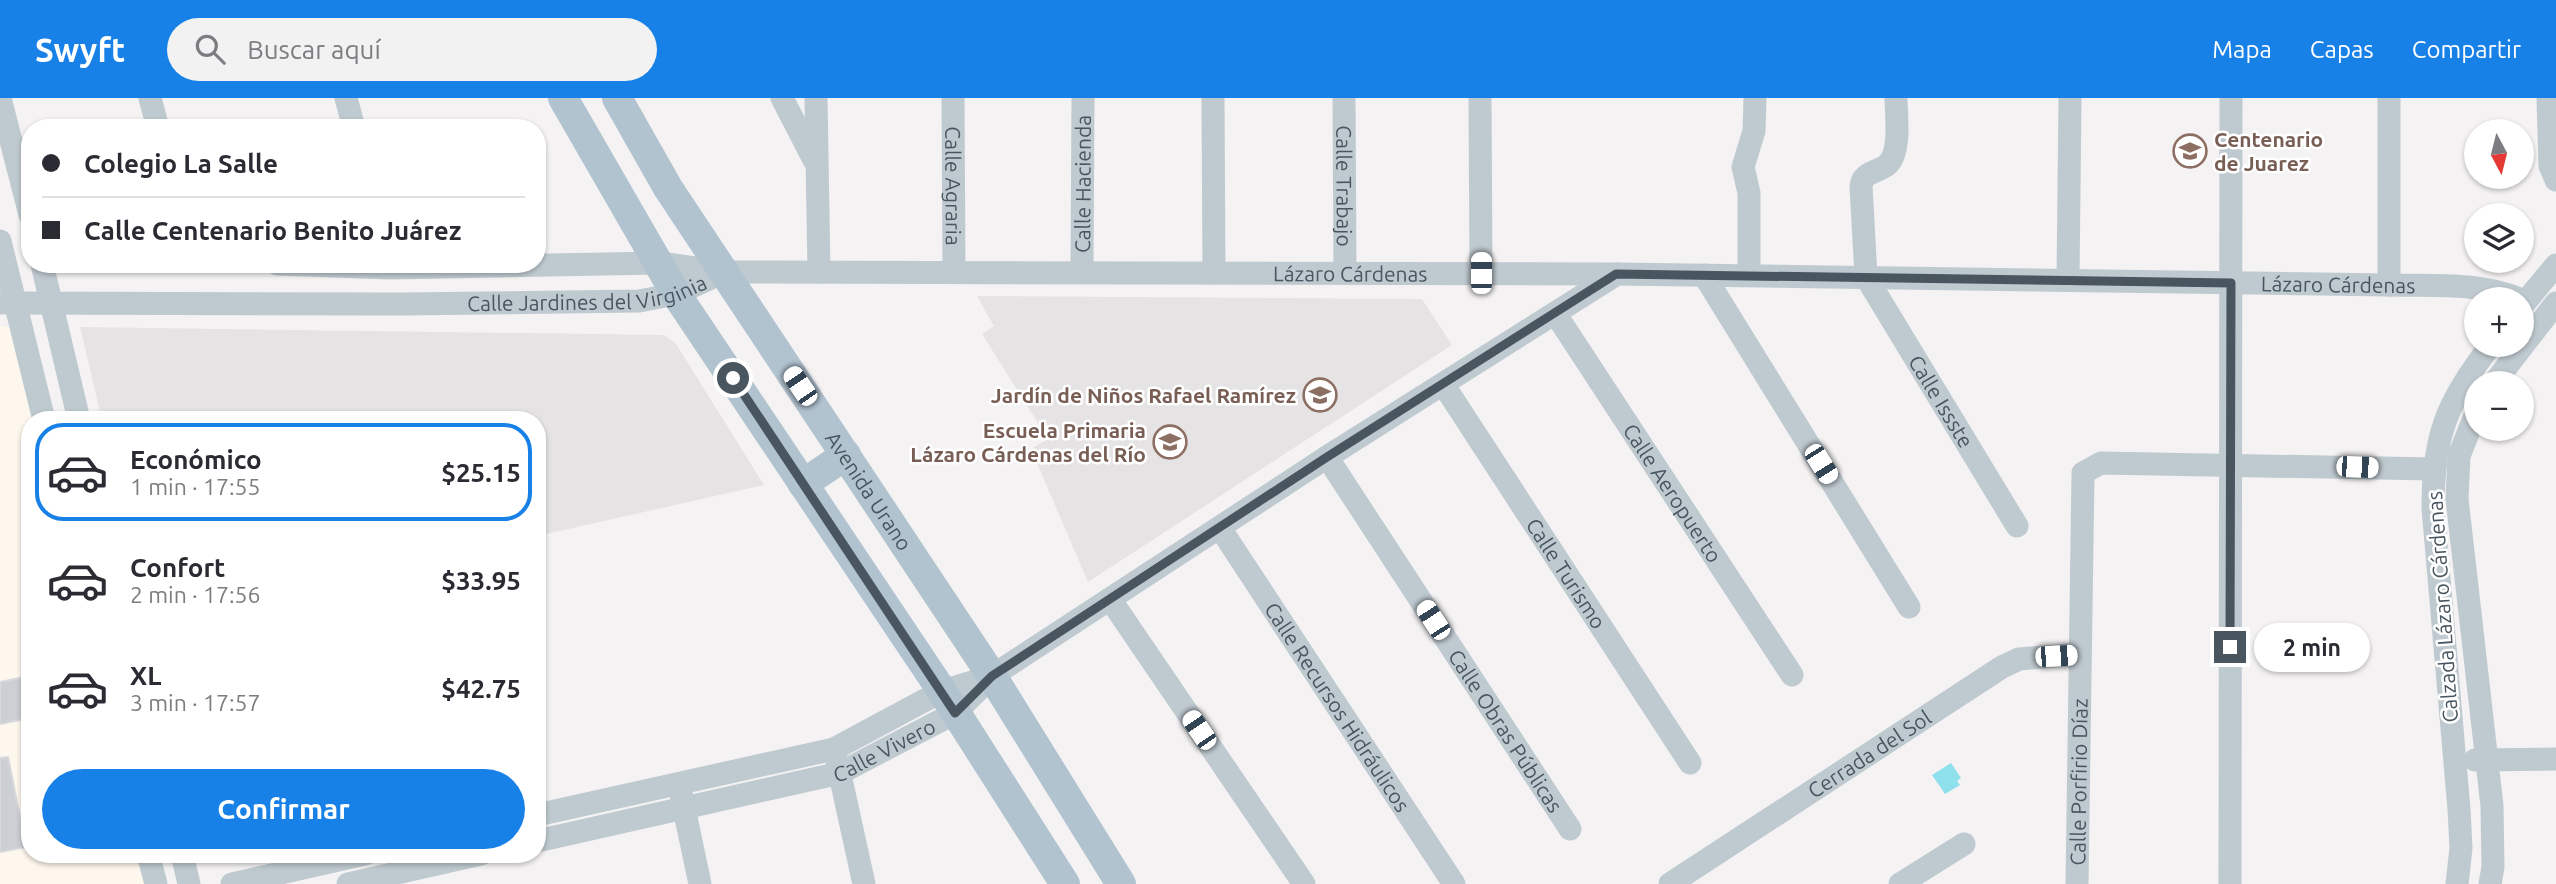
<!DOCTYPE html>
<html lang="es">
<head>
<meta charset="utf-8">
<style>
	:root { --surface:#fff; --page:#f2f2f3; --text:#2b2b33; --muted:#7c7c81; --line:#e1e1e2; --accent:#1881e7 }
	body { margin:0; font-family:Ubuntu,sans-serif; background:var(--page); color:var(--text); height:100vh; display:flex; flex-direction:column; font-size:26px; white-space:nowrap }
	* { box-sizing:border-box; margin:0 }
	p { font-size:23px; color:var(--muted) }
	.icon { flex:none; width:38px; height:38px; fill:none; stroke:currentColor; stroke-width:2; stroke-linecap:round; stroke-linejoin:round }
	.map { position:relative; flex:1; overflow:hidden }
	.drawer { position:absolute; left:21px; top:313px; width:525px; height:452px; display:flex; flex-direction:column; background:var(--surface); border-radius:28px; box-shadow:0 2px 5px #0004 }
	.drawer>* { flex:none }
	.guide { position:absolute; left:21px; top:21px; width:525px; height:154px; border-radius:28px; box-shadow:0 2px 5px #0004; display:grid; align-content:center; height:154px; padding:0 21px; background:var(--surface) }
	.needle { width:46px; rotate:173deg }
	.buttons { position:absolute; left:2464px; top:21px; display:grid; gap:14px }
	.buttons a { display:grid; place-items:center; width:70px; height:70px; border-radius:50%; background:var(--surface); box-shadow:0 2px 5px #0004; font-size:35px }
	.end { position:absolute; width:32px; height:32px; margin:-16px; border:9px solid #49565f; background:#fff; box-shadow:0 0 0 4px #fff }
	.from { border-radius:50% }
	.bubble { position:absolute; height:49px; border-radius:24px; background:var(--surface); box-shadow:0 2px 5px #0004; font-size:23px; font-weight:700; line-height:49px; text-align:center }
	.car { position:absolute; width:21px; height:42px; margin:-21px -10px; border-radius:9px; box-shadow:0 0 5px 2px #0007; background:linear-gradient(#fff 24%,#345 0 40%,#fff 0 76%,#345 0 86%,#fff 0) }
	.guide b { display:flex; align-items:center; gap:24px; height:66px; font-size:26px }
	.guide b+b { border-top:2px solid var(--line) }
	.guide i { width:18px; height:18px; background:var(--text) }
	ul { padding:12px 0 0; list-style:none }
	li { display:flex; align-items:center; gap:21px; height:98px; margin:0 14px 10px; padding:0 7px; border:4px solid transparent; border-radius:28px }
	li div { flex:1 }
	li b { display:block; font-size:26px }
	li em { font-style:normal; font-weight:700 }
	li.selected { border-color:var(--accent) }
	li>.icon { width:63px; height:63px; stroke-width:1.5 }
	.button { display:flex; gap:14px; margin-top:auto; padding:14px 21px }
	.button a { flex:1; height:80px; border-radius:42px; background:var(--accent); color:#fff; font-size:28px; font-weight:700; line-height:80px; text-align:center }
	header { display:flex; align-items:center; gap:42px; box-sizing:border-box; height:98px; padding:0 35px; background:var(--accent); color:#fff }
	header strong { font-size:33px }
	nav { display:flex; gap:38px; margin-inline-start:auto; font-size:24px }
	.search { width:490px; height:63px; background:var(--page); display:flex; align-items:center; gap:18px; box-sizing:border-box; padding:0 24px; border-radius:38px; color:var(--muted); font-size:26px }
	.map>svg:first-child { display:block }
	.commercial { fill:#fdf7ed }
	.education { fill:#e5e3e4 }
	.water { fill:#8ee0ed }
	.building { fill:#cccfd4; stroke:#d6d8dd; stroke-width:2 }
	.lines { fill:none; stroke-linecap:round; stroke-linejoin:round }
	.minor { stroke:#bfcad0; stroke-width:23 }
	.major { stroke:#b2c3d0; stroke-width:30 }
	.route { stroke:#49565f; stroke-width:9 }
	.labels { text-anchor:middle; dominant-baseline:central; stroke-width:5; stroke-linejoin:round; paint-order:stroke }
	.education-label { font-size:21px; font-weight:bold; fill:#785e54; stroke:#fff; text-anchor:end }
	.street-label { font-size:21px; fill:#49565f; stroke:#fff }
</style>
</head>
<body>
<header>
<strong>Swyft</strong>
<div class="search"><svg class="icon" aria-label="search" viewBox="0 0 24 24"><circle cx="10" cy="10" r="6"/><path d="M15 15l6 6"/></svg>Buscar aquí</div>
<nav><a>Mapa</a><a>Capas</a><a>Compartir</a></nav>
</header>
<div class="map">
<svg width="2556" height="786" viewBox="0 0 2556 786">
	<rect width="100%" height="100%" fill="#f4f2f2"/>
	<path class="commercial" d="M 0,228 L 18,230 L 39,322 L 30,322 L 30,756 L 141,756 L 148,786 L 0,786 Z"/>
	<g class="education">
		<path d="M 977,198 L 1422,201 L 1452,247 L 1088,484 L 1031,351 L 1048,341 L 982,236 L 994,228 Z"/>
		<path d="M 80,229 L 664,237 L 676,246 L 764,387 L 537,438 L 537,322 L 102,322 Z"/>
	</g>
	<path class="water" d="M 1951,665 L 1961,680 L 1957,683 L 1960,687 L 1945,696 L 1932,677 Z"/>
	<g class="building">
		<path d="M 30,578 L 30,620 L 0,626 L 0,584 Z"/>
		<path d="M 8,659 L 26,749 L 0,754 L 0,660 Z"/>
	</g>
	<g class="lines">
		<g class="minor">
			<path d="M 0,0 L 30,117"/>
			<path d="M 150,0 L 158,30"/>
			<path d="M 346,0 L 354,30"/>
			<path d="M 782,0 L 814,62"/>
			<path d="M 816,0 L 819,174"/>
			<path id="s1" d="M 953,0 L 954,174"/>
			<path d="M 1213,0 L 1214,175"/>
			<path id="s2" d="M 1344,0 L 1345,175"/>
			<path d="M 1480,0 L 1481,175"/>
			<path id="s3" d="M 1896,0 C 1896,17 1901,51 1889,65 C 1880,75 1863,72 1861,88 L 1866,179 L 2017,428"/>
			<path d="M 2548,0 L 2550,68 L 2556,82"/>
			<path d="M 0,143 L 44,322"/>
			<path d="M 42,166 L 79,322"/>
			<path id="s4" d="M 277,166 L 391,170 L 660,165 L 724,174 L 1617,176 L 2389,187 C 2433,188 2479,184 2520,201"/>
			<path id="s5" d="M 1082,174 L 1083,0"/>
			<path d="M 1704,177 L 1909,509"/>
			<path d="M 1749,177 L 1749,95 L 1743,69 L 1754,33 L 1755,0"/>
			<path d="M 2068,182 L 2070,0"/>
			<path d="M 2389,187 L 2389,0"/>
			<path id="s6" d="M 0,205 L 402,206 L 639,203 L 676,196 L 724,174"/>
			<path d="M 2522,208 L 2556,167"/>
			<path id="s7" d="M 1555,215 L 1792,577"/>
			<path d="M 2494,285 L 2556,205"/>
			<path id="s8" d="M 1443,286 L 1690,665"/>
			<path d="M 2476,315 L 2459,358 L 2457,401 L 2492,708 L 2493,769 L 2490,786"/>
			<path id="s9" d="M 1327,359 L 1570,731"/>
			<path id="s10" d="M 1220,430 L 1454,786"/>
			<path d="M 1110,501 L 1304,786"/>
			<path d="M 2475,662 L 2556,661"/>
			<path d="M 837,663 L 864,786"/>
			<path d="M 681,696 L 700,786"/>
			<path d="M 537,717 L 834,651 L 942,593 L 989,579"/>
			<path id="s11" d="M 537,743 L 840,675 L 955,615 L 992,578 L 1327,359 L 1617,176"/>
			<path d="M 148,756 L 156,786"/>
			<path d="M 182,756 L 189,786"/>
			<path d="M 232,786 L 365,756"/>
			<path d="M 348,786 L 481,756"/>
			<path id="s12" d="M 1670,786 L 2002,569 L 2019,561 L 2079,556"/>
			<path d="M 1900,786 L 1964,746"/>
			<path id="s13" d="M 2077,786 L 2083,375 L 2101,365 L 2433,371"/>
			<path d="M 2230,786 L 2231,0"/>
			<path d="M 2457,786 L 2461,750 L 2459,711 L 2433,410 C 2433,338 2447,303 2491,247"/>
		</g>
		<g class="major">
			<path d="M 563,0 L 676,196 L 942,593 L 1065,786"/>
			<path id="s14" d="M 617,0 L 668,90 L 992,578 L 1121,786"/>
			<path d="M 803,386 L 846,357"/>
		</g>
	</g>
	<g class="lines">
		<path class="route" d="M 733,280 L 955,615 L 992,578 L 1327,359 L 1616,176 L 2231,185 L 2230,549"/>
	</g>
	<defs>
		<symbol id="school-ring" viewBox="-11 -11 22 22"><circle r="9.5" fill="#fff" stroke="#8d6e63" stroke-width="1.5"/><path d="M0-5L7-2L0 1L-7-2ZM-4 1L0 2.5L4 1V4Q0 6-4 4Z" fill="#8d6e63"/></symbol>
	</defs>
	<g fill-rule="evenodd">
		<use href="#school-ring" x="2171" y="34" width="38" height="38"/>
		<use href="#school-ring" x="1301" y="278" width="38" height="38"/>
		<use href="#school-ring" x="1151" y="325" width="38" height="38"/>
	</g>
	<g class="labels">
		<g class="education-label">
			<text x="2214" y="41" text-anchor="start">Centenario<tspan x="2214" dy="24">de Juarez</tspan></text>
			<text x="1296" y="297">Jardín de Niños Rafael Ramírez</text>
			<text x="1146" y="332">Escuela Primaria<tspan x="1146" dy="24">Lázaro Cárdenas del Río</tspan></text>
		</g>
		<g class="street-label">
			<text stroke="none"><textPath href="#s1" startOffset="88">Calle Agraria</textPath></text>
			<text stroke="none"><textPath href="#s5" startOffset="88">Calle Hacienda</textPath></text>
			<text stroke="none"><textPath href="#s2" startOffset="88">Calle Trabajo</textPath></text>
			<text stroke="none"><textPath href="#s4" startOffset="1074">Lázaro Cárdenas</textPath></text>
			<text stroke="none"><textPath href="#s4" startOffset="2062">Lázaro Cárdenas</textPath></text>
			<text stroke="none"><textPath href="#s6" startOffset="588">Calle Jardines del Virginia</textPath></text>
			<text stroke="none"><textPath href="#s3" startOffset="341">Calle Issste</textPath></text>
			<text stroke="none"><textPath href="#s14" startOffset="467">Avenida Urano</textPath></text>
			<text stroke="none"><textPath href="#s7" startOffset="215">Calle Aeropuerto</textPath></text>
			<text stroke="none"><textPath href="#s8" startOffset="226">Calle Turismo</textPath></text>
			<text transform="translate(2442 509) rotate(-94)">Calzada Lázaro Cárdenas</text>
			<text stroke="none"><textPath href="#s10" startOffset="214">Calle Recursos Hidráulicos</textPath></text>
			<text stroke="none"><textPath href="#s9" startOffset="327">Calle Obras Públicas</textPath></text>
			<text stroke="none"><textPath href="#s11" startOffset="360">Calle Vivero</textPath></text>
			<text stroke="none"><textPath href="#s12" startOffset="238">Cerrada del Sol</textPath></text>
			<text stroke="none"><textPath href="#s13" startOffset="102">Calle Porfirio Díaz</textPath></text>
		</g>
	</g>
</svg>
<div class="buttons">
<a><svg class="needle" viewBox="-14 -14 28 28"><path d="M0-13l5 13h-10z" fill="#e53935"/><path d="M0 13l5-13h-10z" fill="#7c7c81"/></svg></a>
<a><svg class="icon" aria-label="layers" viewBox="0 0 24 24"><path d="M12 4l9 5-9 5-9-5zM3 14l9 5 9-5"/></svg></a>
<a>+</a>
<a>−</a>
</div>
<i class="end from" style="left:733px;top:280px"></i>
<i class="end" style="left:2230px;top:549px"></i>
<div class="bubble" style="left:2254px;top:525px;width:116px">2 min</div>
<i class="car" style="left:1481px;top:175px;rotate:0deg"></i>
<i class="car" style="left:800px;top:288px;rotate:326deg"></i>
<i class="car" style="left:1821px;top:366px;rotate:148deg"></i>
<i class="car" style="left:2357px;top:369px;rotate:92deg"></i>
<i class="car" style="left:1433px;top:522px;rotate:327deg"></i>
<i class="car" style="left:2056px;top:558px;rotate:87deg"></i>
<i class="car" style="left:1199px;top:632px;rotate:326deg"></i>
<div class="guide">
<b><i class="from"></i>Colegio La Salle</b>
<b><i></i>Calle Centenario Benito Juárez</b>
</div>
<section class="drawer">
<ul>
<li class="selected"><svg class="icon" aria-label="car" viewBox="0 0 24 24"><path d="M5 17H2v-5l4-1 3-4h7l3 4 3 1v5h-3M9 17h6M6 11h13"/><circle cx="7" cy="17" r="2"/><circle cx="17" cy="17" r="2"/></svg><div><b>Económico</b><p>1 min · 17:55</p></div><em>$25.15</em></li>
<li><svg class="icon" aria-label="car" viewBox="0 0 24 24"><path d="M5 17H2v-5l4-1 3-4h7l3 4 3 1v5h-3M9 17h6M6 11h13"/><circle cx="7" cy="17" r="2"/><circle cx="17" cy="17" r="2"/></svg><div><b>Confort</b><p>2 min · 17:56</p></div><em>$33.95</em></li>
<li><svg class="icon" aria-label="car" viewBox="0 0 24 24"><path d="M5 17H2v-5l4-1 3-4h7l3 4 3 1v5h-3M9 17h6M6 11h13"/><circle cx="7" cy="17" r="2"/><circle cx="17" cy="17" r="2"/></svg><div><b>XL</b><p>3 min · 17:57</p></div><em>$42.75</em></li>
</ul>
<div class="button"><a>Confirmar</a></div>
</section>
</div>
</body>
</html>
